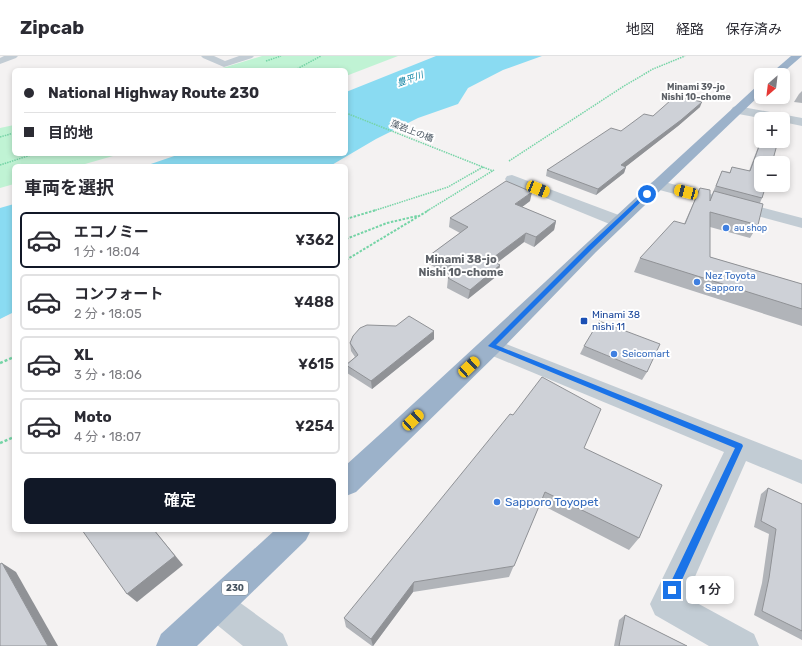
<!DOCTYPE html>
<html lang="ja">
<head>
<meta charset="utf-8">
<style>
	:root { --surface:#fff; --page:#f2f2f3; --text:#2b2b33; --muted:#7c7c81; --line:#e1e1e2; --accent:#111827 }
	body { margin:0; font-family:Rubik,"Noto Sans JP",sans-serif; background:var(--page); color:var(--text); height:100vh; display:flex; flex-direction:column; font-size:15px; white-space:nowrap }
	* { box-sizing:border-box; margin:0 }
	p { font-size:13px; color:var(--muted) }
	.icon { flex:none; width:22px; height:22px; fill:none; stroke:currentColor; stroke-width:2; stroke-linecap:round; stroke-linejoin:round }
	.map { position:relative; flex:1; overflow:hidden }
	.drawer { position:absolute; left:12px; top:108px; width:336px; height:368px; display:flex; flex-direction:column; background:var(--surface); border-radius:6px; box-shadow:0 2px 6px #0003 }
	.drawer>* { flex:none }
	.hud { position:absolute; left:12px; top:12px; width:336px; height:88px; border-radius:6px; box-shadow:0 2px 6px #0003; display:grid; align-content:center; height:88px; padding:0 12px; background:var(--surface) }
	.needle { width:26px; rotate:208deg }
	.fabs { position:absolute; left:754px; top:12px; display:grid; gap:8px }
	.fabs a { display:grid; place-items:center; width:36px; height:36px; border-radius:6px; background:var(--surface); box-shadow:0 2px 6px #0003; font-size:20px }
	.end { position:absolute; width:18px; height:18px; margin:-9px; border:5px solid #1a73e8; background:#fff; box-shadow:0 0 0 2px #fff }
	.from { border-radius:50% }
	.bubble { position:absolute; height:28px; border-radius:6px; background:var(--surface); box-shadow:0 2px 6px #0003; font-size:13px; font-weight:600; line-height:28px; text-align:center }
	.car { position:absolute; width:12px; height:24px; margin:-12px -6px; border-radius:5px; box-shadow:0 0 3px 1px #0007; background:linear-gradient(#f5c518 24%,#345 0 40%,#f5c518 0 76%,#345 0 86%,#f5c518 0) }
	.hud b { display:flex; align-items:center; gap:14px; height:38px; font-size:15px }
	.hud b+b { border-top:1px solid var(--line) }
	.hud i { width:10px; height:10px; background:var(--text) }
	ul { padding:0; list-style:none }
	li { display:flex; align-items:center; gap:12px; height:56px; margin:0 8px 6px; padding:0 4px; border:2px solid var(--line); border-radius:6px }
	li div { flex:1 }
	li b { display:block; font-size:15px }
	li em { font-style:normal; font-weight:600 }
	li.on { border-color:var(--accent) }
	li>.icon { width:36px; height:36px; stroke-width:1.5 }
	h2 { padding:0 12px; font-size:18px; line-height:48px }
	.cta { display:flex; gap:8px; margin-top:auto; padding:8px 12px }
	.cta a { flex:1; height:46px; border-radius:6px; background:var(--accent); color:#fff; font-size:16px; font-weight:600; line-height:46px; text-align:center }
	header { display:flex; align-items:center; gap:24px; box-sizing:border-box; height:56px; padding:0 20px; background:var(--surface); border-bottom:1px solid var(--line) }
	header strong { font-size:19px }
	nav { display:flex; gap:22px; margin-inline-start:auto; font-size:14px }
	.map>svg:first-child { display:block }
	.green { fill:#c0f3d4 }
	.water { fill:#8adbf2 }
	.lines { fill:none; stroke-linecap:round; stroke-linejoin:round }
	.path-far2 { stroke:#75d4a6; stroke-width:1.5; stroke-dasharray:1.5 1; stroke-linecap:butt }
	.path-far1 { stroke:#75d4a6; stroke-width:2; stroke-dasharray:2.5 1.5; stroke-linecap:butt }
	.path { stroke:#75d4a6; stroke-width:2.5; stroke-dasharray:3 2; stroke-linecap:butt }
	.minor { fill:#c2ccd4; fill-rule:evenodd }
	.tertiary { fill:#c2ccd4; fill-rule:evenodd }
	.trunk { fill:#9cb2ca; fill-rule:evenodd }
	.wall { fill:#b1b4b9 }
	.shaded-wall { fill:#909296 }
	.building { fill:#ced1d7; stroke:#909296 }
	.route { fill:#1a73e8 }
	.shop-dot { fill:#3f7fe0; stroke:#fff; stroke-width:1.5 }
	.transit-dot { fill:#1a4fb4; stroke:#fff; stroke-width:1.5 }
	.labels { text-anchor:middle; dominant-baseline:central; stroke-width:4; stroke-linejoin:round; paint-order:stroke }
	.far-water-label { font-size:9px; font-style:italic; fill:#057ea0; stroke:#fff }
	.far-neighbourhood-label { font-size:9px; font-weight:bold; fill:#5e6268; stroke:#fff }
	.far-street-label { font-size:9px; fill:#485561; stroke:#fff }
	.far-shop-label { font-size:9px; fill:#366cbe; stroke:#fff; text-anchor:start }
	.shield { fill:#fff; stroke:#7f8890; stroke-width:1 }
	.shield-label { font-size:9px; font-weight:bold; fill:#485561 }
	.shop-label { font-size:10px; fill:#366cbe; stroke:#fff; text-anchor:start }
	.transit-label { font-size:10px; fill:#164399; stroke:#fff; text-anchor:start }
	.neighbourhood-label { font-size:11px; font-weight:bold; fill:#5e6268; stroke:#fff }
	.near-shop-label { font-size:12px; fill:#366cbe; stroke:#fff; text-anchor:start }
</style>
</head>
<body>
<header>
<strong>Zipcab</strong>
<nav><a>地図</a><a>経路</a><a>保存済み</a></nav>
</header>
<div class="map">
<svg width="802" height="590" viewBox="0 0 802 590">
	<rect width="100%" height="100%" fill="#f4f2f2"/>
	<g class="green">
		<path d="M 262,0 L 398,0 L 346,20 L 346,14 L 216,14 Z"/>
		<path d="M 14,69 L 14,98 L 120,98 L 78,110 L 14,110 L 14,128 L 0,132 L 0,72 Z"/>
	</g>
	<g class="water">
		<path d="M 436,0 L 542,0 L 503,14 L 468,32 L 458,48 L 418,62 L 376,83 L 330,110 L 145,110 L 180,98 L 346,98 L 346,36 Z"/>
		<path d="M 14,148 L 14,256 L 0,263 L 0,152 Z"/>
	</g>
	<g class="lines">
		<g class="path-far2">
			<path d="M 266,5 L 281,0"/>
			<path d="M 295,14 L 321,0"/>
			<path d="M 346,57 L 493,115"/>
			<path d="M 0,81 L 14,77"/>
			<path d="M 509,105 L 624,30 L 653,13 L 685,0"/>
			<path d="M 0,109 L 34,98"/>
			<path d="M 373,155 L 448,131 L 483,111"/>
			<path d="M 427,155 L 494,114"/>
		</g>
		<g class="path-far1">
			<path d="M 346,163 L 376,154"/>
			<path d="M 346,183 L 387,167 L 417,160"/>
			<path d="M 346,204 L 429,154"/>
		</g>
		<g class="path">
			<path d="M 0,307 L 14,301"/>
			<path d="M 0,387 L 14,381"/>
		</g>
		<g class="minor">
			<path d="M 201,0 L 214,0 L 225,5 L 239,0 L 254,0 L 252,2 L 224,11 L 203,2 Z"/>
			<path d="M 737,50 L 802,62 L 802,70 L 783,66 L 783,63 L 766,63 L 733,57 L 731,54 L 733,51 Z"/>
			<path d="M 512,119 L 624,161 L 626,165 L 624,169 L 618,170 L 612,169 L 507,126 L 505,123 L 507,120 Z"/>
			<path d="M 657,124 L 802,162 L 802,172 L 652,132 L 649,129 L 652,126 Z"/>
			<path d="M 491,282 L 802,404 L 802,428 L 746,405 L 686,541 L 754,578 L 759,590 L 709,590 L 655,559 L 650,548 L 724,396 L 483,296 L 480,290 L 483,284 Z"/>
			<path d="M 217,533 L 228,538 L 283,578 L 288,590 L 243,590 L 206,560 L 201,549 L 206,538 Z"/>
		</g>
		<path class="tertiary" d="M 4,0 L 18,0 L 16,2 L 0,8 L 0,2 Z"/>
		<g class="trunk">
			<path d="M 791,0 L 802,0 L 780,19 L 769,19 Z"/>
			<path d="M 761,29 L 761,38 L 596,196 L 499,296 L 356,436 L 346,440 L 346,409 C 484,284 619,156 757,30 Z"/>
			<path d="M 275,474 L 311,474 L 306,484 L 197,590 L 156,590 L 161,578 Z"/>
		</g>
	</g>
	<g class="wall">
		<path d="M 802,35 L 802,47 L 794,46 L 799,38 Z"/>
		<path d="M 700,51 L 678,70 L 625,111 L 626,111 L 624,117 L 596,139 L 546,120 L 547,114 L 621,75 L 653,60 Z"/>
		<path d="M 761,83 L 762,142 L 760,147 L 758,169 L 750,182 L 710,171 L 710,201 L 802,228 L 802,270 L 634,216 L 640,202 L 684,168 L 700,132 L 710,143 L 722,115 L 730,116 L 732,111 L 749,115 Z"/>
		<path d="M 530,145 L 522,151 L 556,165 L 554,174 L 534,191 L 524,186 L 496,207 L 500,209 L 498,219 L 468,243 L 447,232 L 448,222 L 451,220 L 429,208 L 430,199 L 460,177 L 449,171 L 450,162 Z"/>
		<path d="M 434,283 L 372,333 L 347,317 L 346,309 L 355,301 L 351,295 L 350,287 Z"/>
		<path d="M 584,290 L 647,316 L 642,324 L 580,298 Z"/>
		<path d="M 584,392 L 639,482 L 629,494 L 540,448 L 509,521 L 413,536 L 373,590 L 372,590 L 346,571 L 344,562 Z"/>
		<path d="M 768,432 L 802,448 L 802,584 L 754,559 L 762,527 L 769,478 L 754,471 L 761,438 Z"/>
		<path d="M 625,559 L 687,590 L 614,590 L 619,564 Z"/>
	</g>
	<g class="shaded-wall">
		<path d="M 702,46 L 700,51 L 678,70 L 619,116 L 621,109 Z"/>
		<path d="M 626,111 L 624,117 L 596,139 L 598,133 Z"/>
		<path d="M 532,136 L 530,145 L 514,157 L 515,148 Z"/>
		<path d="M 556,165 L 554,174 L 534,191 L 536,181 Z"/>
		<path d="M 526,177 L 524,186 L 488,214 L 490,204 Z"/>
		<path d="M 500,209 L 498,219 L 468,243 L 470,234 Z"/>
		<path d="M 434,275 L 434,283 L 372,333 L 371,325 Z"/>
		<path d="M 154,474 L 183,509 L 137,546 L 127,538 Z"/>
		<path d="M 2,507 L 16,516 L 58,590 L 48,590 Z"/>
		<path d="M 414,526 L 413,536 L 373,590 L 371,583 Z"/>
	</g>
	<g class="building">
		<path d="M 679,40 L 702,46 L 681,64 L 621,109 L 626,111 L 598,133 L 547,114 L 611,72 L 621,75 L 644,58 L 653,60 L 671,44 Z"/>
		<path d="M 761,85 L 778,85 L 772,107 L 761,107 L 761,129 L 766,129 L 762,142 L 716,130 L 722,115 L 730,117 L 732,111 L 750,115 Z"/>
		<path d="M 506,125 L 532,136 L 515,148 L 556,165 L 536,181 L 526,177 L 490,204 L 500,209 L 470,234 L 448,222 L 459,214 L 430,199 L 468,171 L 450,162 Z"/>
		<path d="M 700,132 L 710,134 L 710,145 L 714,135 L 763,148 L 758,169 L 710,156 L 710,201 L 802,228 L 802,253 L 640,202 L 674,165 L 685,168 Z"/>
		<path d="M 409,260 L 434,275 L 371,325 L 346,309 L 358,299 L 350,287 L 353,280 L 360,272 L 367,269 L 396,270 Z"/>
		<path d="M 599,265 L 660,288 L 647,316 L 584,290 Z"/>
		<path d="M 542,321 L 601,353 L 584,392 L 662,429 L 639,482 L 545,436 L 514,510 L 414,526 L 371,583 L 344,562 L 510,358 L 513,359 Z"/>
		<path d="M 768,432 L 802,448 L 802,575 L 762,555 L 769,522 L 776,473 L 761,465 Z"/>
		<path d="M 82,474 L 154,474 L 175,500 L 127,538 Z"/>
		<path d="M 2,507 L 48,590 L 0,590 L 0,508 Z"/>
		<path d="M 625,559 L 687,590 L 619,590 Z"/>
	</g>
	<path class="route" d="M 645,137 L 649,138 L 592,193 L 496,289 L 742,388 L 743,390 L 676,537 L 672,539 L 669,537 L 668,534 L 669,530 L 735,392 L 488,290 L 588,190 Z"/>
	<g class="shop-dot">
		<circle cx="726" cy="172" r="4"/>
		<circle cx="697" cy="226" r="4"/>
		<circle cx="614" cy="298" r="4"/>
		<circle cx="497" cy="446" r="4"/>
	</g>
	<rect class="transit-dot" x="580" y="261" width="8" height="8" rx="2"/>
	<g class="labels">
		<g class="far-water-label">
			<text transform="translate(410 23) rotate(-19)">豊平川</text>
		</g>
		<g class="far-neighbourhood-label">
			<text x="696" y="31">Minami 39-jo<tspan x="696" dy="10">Nishi 10-chome</tspan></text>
		</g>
		<g class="far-street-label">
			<text transform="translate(412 75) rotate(21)">藻岩上の橋</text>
		</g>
		<g class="far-shop-label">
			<text x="734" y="172">au shop</text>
		</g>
		<rect class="shield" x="222" y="525" width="26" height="14" rx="3"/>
		<g class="shield-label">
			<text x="235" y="532">230</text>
		</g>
		<g class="shop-label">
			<text x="705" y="220">Nez Toyota<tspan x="705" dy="12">Sapporo</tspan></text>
			<text x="622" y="298">Seicomart</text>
		</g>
		<g class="transit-label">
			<text x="592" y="259">Minami 38<tspan x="592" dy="12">nishi 11</tspan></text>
		</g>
		<g class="neighbourhood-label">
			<text x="461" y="203">Minami 38-jo<tspan x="461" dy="13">Nishi 10-chome</tspan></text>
		</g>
		<g class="near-shop-label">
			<text x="505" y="446">Sapporo Toyopet</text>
		</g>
	</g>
</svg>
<div class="fabs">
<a><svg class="needle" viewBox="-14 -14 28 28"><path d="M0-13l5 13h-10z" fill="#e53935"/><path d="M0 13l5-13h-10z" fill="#7c7c81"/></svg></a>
<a>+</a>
<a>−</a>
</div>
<i class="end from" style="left:647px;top:138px"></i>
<i class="end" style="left:672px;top:534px"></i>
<div class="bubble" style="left:686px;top:520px;width:48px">1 分</div>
<i class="car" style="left:538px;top:133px;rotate:112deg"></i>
<i class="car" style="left:686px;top:136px;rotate:285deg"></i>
<i class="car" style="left:469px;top:311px;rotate:47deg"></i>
<i class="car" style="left:413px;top:364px;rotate:47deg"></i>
<div class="hud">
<b><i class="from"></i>National Highway Route 230</b>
<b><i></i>目的地</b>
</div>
<section class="drawer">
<h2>車両を選択</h2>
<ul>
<li class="on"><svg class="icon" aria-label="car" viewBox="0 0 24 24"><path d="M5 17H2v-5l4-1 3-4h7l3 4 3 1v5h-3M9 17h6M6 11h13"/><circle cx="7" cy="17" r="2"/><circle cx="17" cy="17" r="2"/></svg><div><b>エコノミー</b><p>1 分 · 18:04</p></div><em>¥362</em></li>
<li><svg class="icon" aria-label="car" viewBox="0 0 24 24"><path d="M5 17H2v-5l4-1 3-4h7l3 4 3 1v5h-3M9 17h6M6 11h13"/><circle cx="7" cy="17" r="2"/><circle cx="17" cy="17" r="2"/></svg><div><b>コンフォート</b><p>2 分 · 18:05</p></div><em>¥488</em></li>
<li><svg class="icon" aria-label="car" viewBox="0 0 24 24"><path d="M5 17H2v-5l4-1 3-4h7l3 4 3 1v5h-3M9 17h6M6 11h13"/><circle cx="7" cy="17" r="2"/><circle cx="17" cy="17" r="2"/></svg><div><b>XL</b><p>3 分 · 18:06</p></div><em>¥615</em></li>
<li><svg class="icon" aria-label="car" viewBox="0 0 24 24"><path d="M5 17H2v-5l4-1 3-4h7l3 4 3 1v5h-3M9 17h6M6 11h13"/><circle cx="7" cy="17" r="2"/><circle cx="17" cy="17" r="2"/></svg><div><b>Moto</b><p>4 分 · 18:07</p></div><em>¥254</em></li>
</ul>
<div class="cta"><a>確定</a></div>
</section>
</div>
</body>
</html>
